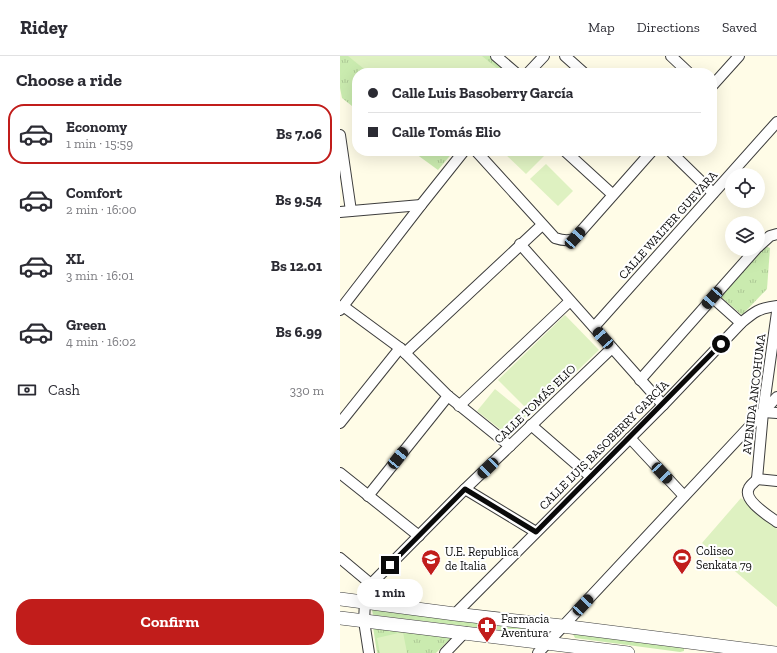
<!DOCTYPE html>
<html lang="en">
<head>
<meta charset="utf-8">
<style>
	:root { --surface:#fff; --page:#f7f7f7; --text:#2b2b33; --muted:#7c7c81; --line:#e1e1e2; --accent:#c11d1b }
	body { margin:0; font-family:"Zilla Slab",serif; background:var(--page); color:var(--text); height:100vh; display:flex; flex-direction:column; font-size:15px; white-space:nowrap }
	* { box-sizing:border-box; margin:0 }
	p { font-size:13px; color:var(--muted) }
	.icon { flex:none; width:22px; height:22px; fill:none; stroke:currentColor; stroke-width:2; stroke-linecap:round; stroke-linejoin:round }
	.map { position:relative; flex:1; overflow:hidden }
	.sheet { display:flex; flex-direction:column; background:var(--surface); width:340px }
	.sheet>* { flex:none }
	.top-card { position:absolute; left:12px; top:12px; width:365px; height:88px; border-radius:16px; box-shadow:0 4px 16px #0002; display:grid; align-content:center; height:88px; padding:0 16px; background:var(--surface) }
	.fabs { position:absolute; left:385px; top:112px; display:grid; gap:8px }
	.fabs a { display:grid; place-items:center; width:40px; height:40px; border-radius:50%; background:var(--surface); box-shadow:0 4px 16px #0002; font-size:20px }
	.end { position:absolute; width:18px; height:18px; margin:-9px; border:5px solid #0a0a0a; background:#fff; box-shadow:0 0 0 2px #fff }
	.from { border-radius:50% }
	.bubble { position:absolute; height:28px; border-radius:14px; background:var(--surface); box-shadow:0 4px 16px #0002; font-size:13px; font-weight:800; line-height:28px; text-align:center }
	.car { position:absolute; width:12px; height:24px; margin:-12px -6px; border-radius:5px; box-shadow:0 0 3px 1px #0007; background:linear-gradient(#222 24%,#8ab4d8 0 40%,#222 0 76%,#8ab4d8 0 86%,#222 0) }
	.top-card b { display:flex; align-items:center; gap:14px; height:38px; font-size:15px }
	.top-card b+b { border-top:1px solid var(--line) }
	.top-card i { width:10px; height:10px; background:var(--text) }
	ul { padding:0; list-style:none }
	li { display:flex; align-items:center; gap:12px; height:60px; margin:0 8px 6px; padding:0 8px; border:2px solid transparent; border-radius:16px }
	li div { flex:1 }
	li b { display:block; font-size:15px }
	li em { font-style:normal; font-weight:800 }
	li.selected { border-color:var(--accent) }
	li>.icon { width:36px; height:36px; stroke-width:1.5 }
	h2 { padding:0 16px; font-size:18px; line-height:48px }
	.pay { display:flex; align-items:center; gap:10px; height:44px; padding:0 16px; font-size:15px }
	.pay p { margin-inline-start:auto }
	.cta { display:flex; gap:8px; margin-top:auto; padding:8px 16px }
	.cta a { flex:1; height:46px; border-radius:16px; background:var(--accent); color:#fff; font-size:16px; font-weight:800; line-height:46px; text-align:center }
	header { display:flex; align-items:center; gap:24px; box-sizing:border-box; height:56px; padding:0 20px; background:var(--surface); border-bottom:1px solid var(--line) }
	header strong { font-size:19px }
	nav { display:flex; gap:22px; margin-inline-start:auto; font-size:14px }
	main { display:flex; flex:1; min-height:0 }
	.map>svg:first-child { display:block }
	.grass { fill:#caebaf }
	.park { fill:url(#park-tufts) }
	.pitch { fill:#def1c1 }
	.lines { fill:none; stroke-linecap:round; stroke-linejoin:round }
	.minor-casing { stroke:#3d3d3d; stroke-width:12 }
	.tertiary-casing { stroke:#3d3d3d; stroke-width:14 }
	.minor { stroke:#fff; stroke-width:10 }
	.tertiary { stroke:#fff; stroke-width:13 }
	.route { stroke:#0a0a0a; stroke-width:5 }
	.labels { text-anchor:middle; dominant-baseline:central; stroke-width:4; stroke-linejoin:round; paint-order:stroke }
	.street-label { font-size:12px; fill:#0a0a0a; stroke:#fff }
	.poi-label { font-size:12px; fill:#0a0a0a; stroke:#fff; text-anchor:start }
</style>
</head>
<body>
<header>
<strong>Ridey</strong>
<nav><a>Map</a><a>Directions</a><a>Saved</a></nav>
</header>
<main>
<section class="sheet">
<h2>Choose a ride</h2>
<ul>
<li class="selected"><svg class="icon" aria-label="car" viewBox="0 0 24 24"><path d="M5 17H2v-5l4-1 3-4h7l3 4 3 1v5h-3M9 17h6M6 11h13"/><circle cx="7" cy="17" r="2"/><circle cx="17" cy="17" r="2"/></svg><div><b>Economy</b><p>1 min · 15:59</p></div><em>Bs 7.06</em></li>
<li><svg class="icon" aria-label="car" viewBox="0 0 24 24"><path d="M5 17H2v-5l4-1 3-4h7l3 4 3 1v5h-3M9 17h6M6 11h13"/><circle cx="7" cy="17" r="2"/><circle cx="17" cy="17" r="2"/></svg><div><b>Comfort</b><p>2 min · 16:00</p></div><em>Bs 9.54</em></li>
<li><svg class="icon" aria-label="car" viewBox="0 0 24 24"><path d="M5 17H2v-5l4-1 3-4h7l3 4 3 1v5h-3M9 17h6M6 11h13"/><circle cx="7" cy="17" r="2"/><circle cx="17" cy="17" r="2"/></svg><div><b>XL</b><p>3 min · 16:01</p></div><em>Bs 12.01</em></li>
<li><svg class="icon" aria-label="car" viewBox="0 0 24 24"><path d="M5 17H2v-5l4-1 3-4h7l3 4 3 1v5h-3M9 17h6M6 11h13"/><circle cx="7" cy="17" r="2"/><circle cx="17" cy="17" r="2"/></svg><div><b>Green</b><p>4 min · 16:02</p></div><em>Bs 6.99</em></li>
</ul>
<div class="pay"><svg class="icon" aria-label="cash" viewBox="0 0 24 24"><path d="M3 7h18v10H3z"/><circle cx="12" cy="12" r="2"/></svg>Cash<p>330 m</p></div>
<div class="cta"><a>Confirm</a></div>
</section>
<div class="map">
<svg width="437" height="597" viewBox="0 0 437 597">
	<defs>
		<pattern id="park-tufts" width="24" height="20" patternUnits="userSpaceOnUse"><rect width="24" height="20" fill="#caebaf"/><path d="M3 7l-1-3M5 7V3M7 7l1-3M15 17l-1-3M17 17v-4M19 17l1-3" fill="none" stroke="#acc895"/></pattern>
	</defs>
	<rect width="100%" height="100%" fill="#fffce7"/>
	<g class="grass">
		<path d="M 34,553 L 200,573 L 202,575 L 201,578 L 199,579 L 33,559 L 32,554 Z"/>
		<path d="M 236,576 L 344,590 L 344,595 L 340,596 L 235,582 L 233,578 Z"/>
	</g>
	<g class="park">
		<path d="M 0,0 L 150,0 L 171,17 L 17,17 L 17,54 L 2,42 L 0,32 Z"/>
		<path d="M 72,95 L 114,95 L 98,114 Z"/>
		<path d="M 425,190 L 430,192 L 427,233 L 402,259 L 381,241 Z"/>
		<path d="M 33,571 L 112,581 L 96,597 L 37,597 Z"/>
	</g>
	<g class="pitch">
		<path d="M 8,0 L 142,0 L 163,17 L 29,17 Z"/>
		<path d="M 162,95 L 199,95 L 204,100 L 186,118 Z"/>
		<path d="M 206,108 L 233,135 L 218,150 L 190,123 Z"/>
		<path d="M 225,259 L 259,294 L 192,358 L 158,324 Z"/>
		<path d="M 155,333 L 187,359 L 170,381 L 137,355 Z"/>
		<path d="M 401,442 L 437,473 L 437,551 L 362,487 Z"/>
		<path d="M 63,576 L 67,597 L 40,597 L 37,582 Z"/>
	</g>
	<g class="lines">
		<defs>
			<g id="minor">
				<path d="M 156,0 L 176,17"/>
				<path d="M 225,0 L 244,17"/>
				<path d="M 331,0 L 349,17"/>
				<path d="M 188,17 L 204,0"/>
				<path d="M 372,30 L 399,0"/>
				<path d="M 0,79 L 11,155"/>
				<path d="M 136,95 L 215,182 C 221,184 229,186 235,182 L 312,95"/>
				<path d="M 225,95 L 272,138"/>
				<path d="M 330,95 L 373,137"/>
				<path d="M 0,156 L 81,149"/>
				<path d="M 180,188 L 323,349"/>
				<path d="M 418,191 L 430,180 L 437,178"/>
				<path d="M 373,242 L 401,267"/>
				<path d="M 3,250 L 60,292 L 108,340 L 170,390"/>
				<path d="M 0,254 L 81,149 L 124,95"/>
				<path d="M 254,271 L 437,66"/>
				<path d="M 65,297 L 202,169"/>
				<path d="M 300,324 L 416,193"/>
				<path d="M 119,350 L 230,245"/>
				<path d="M 423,356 L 437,357"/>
				<path d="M 0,367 L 60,292"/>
				<path d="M 191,369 L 251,421"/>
				<path d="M 290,382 L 344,440"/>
				<path d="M 0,417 L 79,480"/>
				<path d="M 417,423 L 423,356 L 437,256"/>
				<path d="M 417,423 C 415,426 410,429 409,432 C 402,444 429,460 437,466"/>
				<path d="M 417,423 L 437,425"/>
				<path d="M 125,433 L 196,476"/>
				<path d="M 28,440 L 108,340"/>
				<path d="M 0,502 L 31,528"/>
				<path d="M 115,558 L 323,349 L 401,267 C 414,256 419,252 437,250"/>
				<path d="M 29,597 L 24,565 L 25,546 L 31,528 L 125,433 L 272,292"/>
				<path d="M 105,597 L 125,576"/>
				<path d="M 198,597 L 437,341"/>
			</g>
			<g id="tertiary">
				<path d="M 0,543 L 115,558 L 222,570 L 435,597"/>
				<path d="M 0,562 L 288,597"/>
			</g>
		</defs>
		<use href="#minor" class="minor-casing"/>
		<use href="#tertiary" class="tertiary-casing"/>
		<use href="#minor" class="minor"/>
		<use href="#tertiary" class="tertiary"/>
	</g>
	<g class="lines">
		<path class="route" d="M 50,509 L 125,433 L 196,476 L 381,288"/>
	</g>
	<defs>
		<symbol id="stadium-pin" viewBox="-11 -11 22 30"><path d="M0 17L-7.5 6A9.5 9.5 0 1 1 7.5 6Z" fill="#c11d1b" stroke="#fff"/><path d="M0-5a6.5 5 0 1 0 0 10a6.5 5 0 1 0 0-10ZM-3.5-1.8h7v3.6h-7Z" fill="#fff"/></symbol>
		<symbol id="school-pin" viewBox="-11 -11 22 30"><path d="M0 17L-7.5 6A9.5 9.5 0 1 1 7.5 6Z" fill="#c11d1b" stroke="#fff"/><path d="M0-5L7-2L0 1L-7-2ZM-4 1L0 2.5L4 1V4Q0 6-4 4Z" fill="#fff"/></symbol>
		<symbol id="pharmacy-pin" viewBox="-11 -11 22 30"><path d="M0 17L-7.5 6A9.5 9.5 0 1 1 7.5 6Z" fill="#c11d1b" stroke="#fff"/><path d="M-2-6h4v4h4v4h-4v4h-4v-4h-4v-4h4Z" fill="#fff"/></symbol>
	</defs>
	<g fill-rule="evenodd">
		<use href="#stadium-pin" x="331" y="491" width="22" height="30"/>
		<use href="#school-pin" x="80" y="492" width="22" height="30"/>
		<use href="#pharmacy-pin" x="136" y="559" width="22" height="30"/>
	</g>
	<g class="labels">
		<g class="street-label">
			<text transform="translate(328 169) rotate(-48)">CALLE WALTER GUEVARA</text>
			<text transform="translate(414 338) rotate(-83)">AVENIDA ANCOHUMA</text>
			<text transform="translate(195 348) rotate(-44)">CALLE TOMÁS ELIO</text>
			<text transform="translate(264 389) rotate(-45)">CALLE LUIS BASOBERRY GARCÍA</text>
		</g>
		<g class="poi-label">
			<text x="356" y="495">Coliseo<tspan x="356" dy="14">Senkata 79</tspan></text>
			<text x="105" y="496">U.E. Republica<tspan x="105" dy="14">de Italia</tspan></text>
			<text x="161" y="563">Farmacia<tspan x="161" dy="14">Aventura</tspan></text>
		</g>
	</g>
</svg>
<div class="fabs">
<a><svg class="icon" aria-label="locate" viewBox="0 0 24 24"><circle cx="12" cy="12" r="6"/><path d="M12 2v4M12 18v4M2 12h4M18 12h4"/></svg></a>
<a><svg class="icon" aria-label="layers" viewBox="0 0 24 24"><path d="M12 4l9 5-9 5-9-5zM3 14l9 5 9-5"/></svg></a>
</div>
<i class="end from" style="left:381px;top:288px"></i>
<i class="end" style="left:50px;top:509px"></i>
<div class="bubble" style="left:17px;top:523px;width:66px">1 min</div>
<i class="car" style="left:235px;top:182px;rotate:41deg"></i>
<i class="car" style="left:372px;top:242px;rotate:221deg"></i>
<i class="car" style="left:263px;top:282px;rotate:319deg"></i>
<i class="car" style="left:58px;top:402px;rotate:39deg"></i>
<i class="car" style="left:148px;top:412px;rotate:226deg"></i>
<i class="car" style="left:322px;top:417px;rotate:137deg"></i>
<i class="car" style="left:243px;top:549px;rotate:43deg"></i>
<div class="top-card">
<b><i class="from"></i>Calle Luis Basoberry García</b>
<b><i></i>Calle Tomás Elio</b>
</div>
</div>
</main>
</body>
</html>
